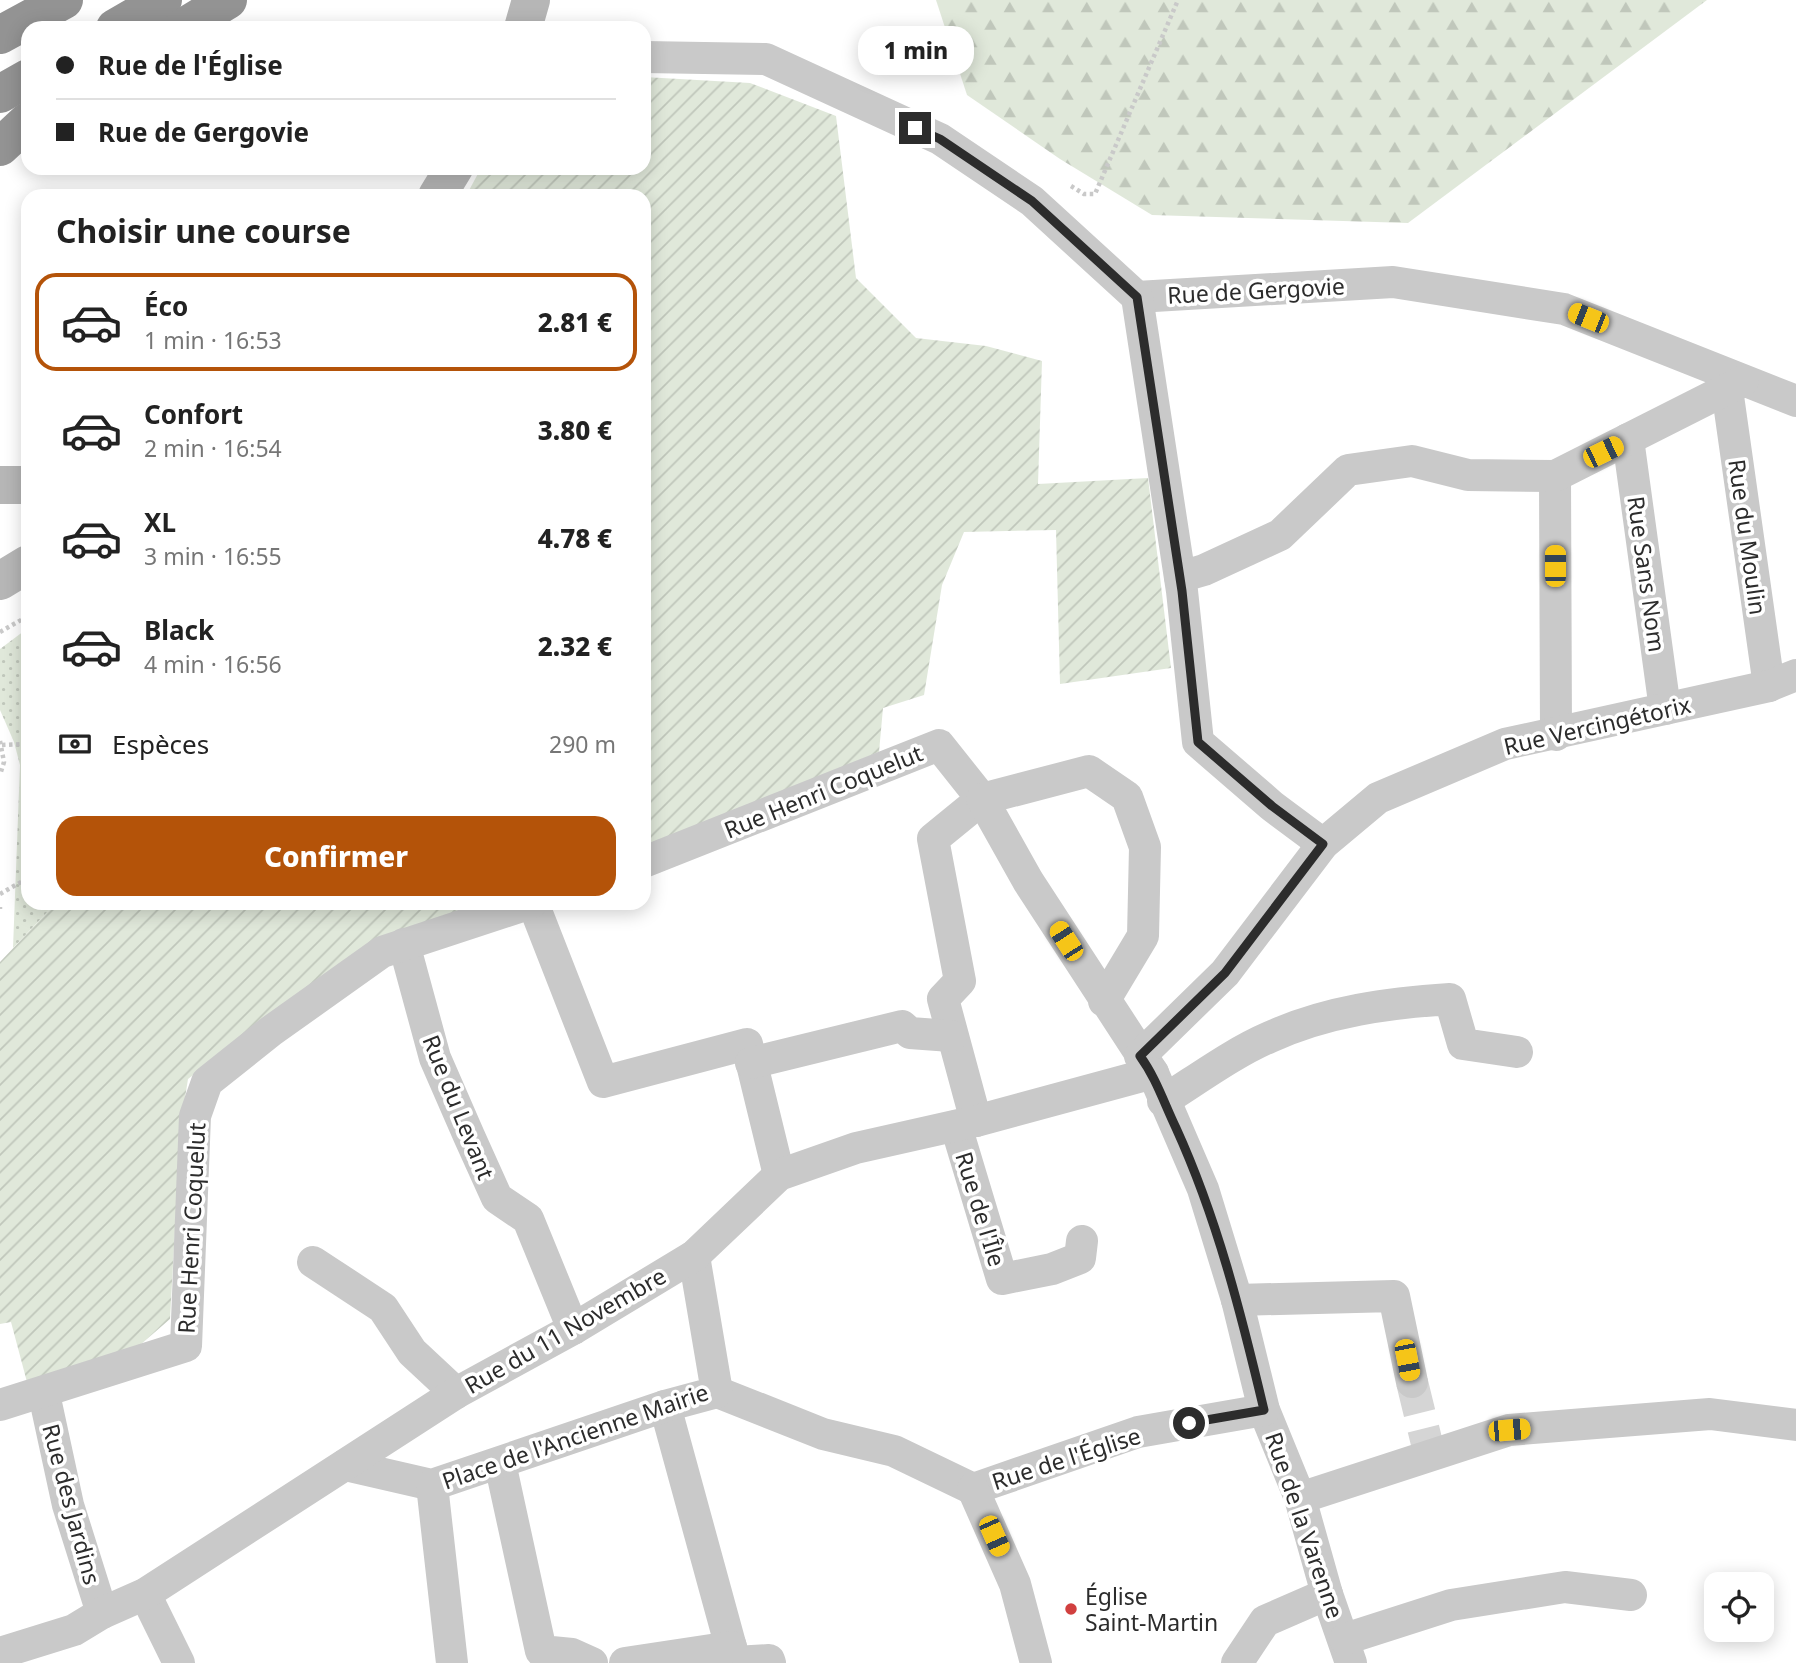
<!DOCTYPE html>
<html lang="fr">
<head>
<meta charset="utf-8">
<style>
	:root { --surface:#fff; --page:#f2f2f2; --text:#222; --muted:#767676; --line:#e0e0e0; --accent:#b45309 }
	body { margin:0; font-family:"Noto Sans",sans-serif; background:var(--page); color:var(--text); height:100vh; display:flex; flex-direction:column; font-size:26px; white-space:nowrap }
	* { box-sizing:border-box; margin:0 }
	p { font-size:23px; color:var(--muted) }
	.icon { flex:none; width:38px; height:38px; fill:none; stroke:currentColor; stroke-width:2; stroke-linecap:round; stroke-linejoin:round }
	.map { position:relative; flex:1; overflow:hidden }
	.sheet { position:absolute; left:21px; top:189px; width:630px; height:721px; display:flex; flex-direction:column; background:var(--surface); border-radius:21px; box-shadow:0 4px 18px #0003 }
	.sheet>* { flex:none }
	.top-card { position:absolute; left:21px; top:21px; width:630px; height:154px; border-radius:21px; box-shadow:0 4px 18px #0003; display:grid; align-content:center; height:154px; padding:0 35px; background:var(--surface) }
	.tools { position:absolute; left:1704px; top:1572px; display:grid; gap:14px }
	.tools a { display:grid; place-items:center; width:70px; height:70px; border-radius:14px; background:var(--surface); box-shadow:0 4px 18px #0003; font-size:35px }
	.end { position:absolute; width:32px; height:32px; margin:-16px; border:9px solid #2c2c2c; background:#fff; box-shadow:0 0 0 4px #fff }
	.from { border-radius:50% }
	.bubble { position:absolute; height:49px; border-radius:21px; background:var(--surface); box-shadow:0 4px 18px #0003; font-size:23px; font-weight:800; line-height:49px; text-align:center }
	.car { position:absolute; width:21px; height:42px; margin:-21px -10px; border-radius:9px; box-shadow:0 0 5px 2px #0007; background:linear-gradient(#f5c518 24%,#345 0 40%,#f5c518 0 76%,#345 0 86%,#f5c518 0) }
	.top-card b { display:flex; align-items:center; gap:24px; height:66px; font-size:26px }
	.top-card b+b { border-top:2px solid var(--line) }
	.top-card i { width:18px; height:18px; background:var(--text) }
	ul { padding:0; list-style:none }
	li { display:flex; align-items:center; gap:21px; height:98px; margin:0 14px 10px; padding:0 21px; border:4px solid transparent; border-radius:21px }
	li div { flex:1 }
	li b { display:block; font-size:26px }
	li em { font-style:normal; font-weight:800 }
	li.selected { border-color:var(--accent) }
	li>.icon { width:63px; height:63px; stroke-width:1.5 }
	h2 { padding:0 35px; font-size:32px; line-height:84px }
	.pay { display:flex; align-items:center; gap:18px; height:77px; padding:0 35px; font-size:26px }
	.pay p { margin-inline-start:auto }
	.action { display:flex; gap:14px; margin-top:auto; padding:14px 35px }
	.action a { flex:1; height:80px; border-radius:21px; background:var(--accent); color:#fff; font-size:28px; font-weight:800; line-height:80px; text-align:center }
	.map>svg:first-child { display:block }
	.forest { fill:url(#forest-firs) }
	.park { fill:url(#park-dots) }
	.garden { fill:url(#garden-furrows) }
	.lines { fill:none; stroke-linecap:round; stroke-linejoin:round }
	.street-tunnel { stroke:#d5d5d5; stroke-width:32; stroke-dasharray:32 16; stroke-linecap:butt }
	.path { stroke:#c9c9c9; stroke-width:4.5; stroke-dasharray:3.5 3.5; stroke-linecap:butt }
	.street { stroke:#c9c9c9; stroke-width:32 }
	.secondary { stroke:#b6b6b6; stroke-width:38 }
	.highway { stroke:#939393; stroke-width:38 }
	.route { stroke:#2c2c2c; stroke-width:9 }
	.poi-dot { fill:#d1403f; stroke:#fff; stroke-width:2.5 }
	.labels { text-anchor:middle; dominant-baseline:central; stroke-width:7; stroke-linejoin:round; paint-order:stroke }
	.street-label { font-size:23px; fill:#2c2c2c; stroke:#fff }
	.poi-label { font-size:23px; fill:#2c2c2c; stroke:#fff; text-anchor:start }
</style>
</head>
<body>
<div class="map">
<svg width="1796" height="1663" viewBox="0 0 1796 1663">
	<defs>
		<pattern id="forest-firs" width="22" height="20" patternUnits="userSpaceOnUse" patternTransform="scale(1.75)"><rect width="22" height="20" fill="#e0e8da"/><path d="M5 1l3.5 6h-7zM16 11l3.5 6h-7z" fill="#c0c7bb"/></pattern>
		<pattern id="park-dots" width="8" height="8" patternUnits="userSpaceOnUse" patternTransform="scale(1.75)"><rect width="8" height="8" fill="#e0e8da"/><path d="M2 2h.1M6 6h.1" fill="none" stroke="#c0c7bb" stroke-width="1.8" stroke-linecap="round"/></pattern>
		<pattern id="garden-furrows" width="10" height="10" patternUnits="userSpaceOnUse" patternTransform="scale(1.75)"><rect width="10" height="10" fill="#e0e8da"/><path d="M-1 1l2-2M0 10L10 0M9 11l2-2" fill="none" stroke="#c0c7bb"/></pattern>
	</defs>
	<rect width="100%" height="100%" fill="#fff"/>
	<path class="forest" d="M 936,0 L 1707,0 L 1408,223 L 1152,215 L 1060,159 L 967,95 Z"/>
	<path class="park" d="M 28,628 L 28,903 L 56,903 L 13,948 L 20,765 L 14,742 L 0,710 L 0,649 Z"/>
	<g class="garden">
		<path d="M 644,77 L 750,83 L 836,116 L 856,278 L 916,338 L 986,346 L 1042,361 L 1038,484 L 1148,478 L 1171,668 L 1060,684 L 1056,530 L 964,532 L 942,585 L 924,695 L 883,708 L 879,752 L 644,849 L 644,196 L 466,196 L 481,168 L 644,168 Z"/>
		<path d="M 56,903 L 504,903 L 374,939 L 188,1079 L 181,1123 L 170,1319 L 140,1345 L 27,1382 L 11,1322 L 0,1324 L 0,962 Z"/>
	</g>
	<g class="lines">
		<path class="street-tunnel" d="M 1412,1382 L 1430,1456"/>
		<g class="path">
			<path d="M 1071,186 L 1084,194 L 1095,194 L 1178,0"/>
			<path d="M 0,632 L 28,616"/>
			<path d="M 0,741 L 4,762 L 0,775"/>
			<path d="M 2,745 L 28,744"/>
			<path d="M 0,894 L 28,878"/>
			<path d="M 0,907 L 0,909"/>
		</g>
		<g class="street">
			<path d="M 644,57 L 766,59 L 940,139 L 1032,201 L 1137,297 L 1393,282 L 1564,309 L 1796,401"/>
			<path d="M 1137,297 L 1182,591 L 1198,742 L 1272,806 L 1323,844"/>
			<path d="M 1727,389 L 1769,686"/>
			<path d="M 1628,439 L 1665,709"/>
			<path d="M 1555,476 L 1556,735"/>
			<path d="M 1180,577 L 1204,570 L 1280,535 L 1348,470 L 1412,461 L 1468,475 L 1555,476 L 1743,381"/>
			<path d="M 644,862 L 939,745 L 982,799 L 933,839 L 960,981 L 943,999 L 976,1121"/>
			<path d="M 533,903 L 603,1082 L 747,1044 L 779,1175"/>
			<path d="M 404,944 L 435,1058 L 469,1136 L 497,1198 L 528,1219 L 573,1329"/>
			<path d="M 1104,1001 L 1143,936 L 1145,847 L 1127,797 L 1089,771 L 982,799 L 1028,881 L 1153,1073 L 1203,1189 L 1237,1300 L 1264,1410 L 1300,1498 L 1327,1594 L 1351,1663"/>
			<path d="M 1140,1056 L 1225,973 L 1323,844 L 1378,798 L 1505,744 L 1769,686 L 1796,675"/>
			<path d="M 751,1063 L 902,1026 L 910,1033 L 951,1036"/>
			<path d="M 1163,1101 C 1198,1079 1233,1053 1270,1037 C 1327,1011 1389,1003 1450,999 L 1463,1044 L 1517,1052"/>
			<path d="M 956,1126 L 1002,1279 L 1052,1269 L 1080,1258 L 1082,1241"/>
			<path d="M 313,1262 L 383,1308 L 412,1352 L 456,1393"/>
			<path d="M 1237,1300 L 1394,1296 L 1412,1382"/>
			<path d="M 717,1392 L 823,1434 L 894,1451 L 973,1489 L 1138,1432 L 1264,1410"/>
			<path d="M 44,1394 L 68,1505 L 102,1613"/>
			<path d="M 0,1405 L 186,1346 L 195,1116 L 207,1082 L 271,1031 L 382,952 L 531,903"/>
			<path d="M 665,1406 L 735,1662 L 769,1660 L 770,1663"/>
			<path d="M 500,1463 L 541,1651 L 572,1654 L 592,1663"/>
			<path d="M 345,1465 L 432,1485 L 665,1406 L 717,1392 L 694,1256"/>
			<path d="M 432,1485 L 452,1663"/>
			<path d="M 973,1489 L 1015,1584 L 1036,1663"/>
			<path d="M 1300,1498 L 1509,1430 L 1710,1414 L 1796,1425"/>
			<path d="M 145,1594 L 179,1663"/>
			<path d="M 1345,1639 L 1451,1605 L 1565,1587 L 1631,1595"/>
			<path d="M 0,1653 L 74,1630 L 102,1613 L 145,1594 L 456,1393 L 573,1329 L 694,1256 L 779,1175 L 856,1148 L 976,1121 L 1153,1073"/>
			<path d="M 625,1663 L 731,1647"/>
			<path d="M 1237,1663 L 1265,1621 L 1327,1594"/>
		</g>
		<g class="secondary">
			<path d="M 523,28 L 531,0"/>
			<path d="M 437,196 L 454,168"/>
			<path d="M 0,485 L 28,485"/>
			<path d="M 0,581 L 28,564"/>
		</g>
		<g class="highway">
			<path d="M 115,28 L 163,0"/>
			<path d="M 182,28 L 228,0"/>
			<path d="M 0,35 L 64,0"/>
			<path d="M 0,94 L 28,78"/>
			<path d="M 0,147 L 28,121"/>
		</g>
	</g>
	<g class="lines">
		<path class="route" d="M 915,128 L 940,139 L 1032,201 L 1137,297 L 1182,591 L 1198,742 L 1272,806 L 1323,844 L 1225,973 L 1140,1056 C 1156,1078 1164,1103 1176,1128 C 1217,1218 1241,1313 1264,1410 L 1189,1423"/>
	</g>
	<circle class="poi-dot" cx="1071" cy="1609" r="7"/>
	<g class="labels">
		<g class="street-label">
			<text transform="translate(1256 290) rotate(-3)">Rue de Gergovie</text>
			<text transform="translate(1748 537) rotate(82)">Rue du Moulin</text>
			<text transform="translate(1647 574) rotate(82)">Rue Sans Nom</text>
			<text transform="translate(1597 725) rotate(-13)">Rue Vercingétorix</text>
			<text transform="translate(823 791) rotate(-22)">Rue Henri Coquelut</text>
			<text transform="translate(459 1107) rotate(68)">Rue du Levant</text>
			<text transform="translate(981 1209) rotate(73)">Rue de l'Île</text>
			<text transform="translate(191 1228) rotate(-87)">Rue Henri Coquelut</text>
			<text transform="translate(565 1330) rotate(-30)">Rue du 11 Novembre</text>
			<text transform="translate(575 1436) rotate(-19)">Place de l'Ancienne Mairie</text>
			<text transform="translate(1066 1458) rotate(-18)">Rue de l'Église</text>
			<text transform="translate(72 1504) rotate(75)">Rue des Jardins</text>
			<text transform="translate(1305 1525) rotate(71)">Rue de la Varenne</text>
		</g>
		<g class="poi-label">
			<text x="1085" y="1596">Église<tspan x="1085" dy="26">Saint-Martin</tspan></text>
		</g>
	</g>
</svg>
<div class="tools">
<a><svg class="icon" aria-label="locate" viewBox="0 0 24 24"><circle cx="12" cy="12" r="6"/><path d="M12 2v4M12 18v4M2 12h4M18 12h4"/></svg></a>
</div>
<i class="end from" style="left:1189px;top:1423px"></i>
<i class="end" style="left:915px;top:128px"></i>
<div class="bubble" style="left:858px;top:26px;width:116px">1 min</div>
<i class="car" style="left:1588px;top:318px;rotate:292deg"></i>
<i class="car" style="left:1603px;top:452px;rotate:64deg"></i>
<i class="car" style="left:1555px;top:566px;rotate:0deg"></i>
<i class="car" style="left:1066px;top:941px;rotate:327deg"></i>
<i class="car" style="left:1407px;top:1360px;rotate:169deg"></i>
<i class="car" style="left:1509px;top:1430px;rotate:85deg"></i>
<i class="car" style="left:994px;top:1536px;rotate:156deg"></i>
<div class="top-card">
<b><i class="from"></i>Rue de l'Église</b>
<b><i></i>Rue de Gergovie</b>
</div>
<section class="sheet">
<h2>Choisir une course</h2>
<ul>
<li class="selected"><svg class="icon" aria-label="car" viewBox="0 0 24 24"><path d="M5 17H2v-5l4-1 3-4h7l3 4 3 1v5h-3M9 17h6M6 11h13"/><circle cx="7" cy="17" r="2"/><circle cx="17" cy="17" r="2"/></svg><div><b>Éco</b><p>1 min · 16:53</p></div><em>2.81 €</em></li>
<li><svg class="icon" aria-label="car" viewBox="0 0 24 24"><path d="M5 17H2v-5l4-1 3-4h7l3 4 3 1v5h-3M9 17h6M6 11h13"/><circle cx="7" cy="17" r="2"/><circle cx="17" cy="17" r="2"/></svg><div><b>Confort</b><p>2 min · 16:54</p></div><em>3.80 €</em></li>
<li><svg class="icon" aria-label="car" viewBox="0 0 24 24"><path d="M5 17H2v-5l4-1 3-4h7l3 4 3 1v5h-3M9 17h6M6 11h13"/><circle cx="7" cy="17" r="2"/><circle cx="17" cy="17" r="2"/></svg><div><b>XL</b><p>3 min · 16:55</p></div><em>4.78 €</em></li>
<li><svg class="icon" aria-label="car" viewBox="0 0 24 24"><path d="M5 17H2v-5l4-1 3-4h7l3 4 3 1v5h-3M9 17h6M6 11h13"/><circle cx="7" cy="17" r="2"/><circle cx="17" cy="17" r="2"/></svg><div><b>Black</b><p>4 min · 16:56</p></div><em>2.32 €</em></li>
</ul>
<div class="pay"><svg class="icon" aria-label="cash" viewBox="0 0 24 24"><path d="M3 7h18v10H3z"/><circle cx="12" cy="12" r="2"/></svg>Espèces<p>290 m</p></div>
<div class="action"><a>Confirmer</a></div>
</section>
</div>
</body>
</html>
